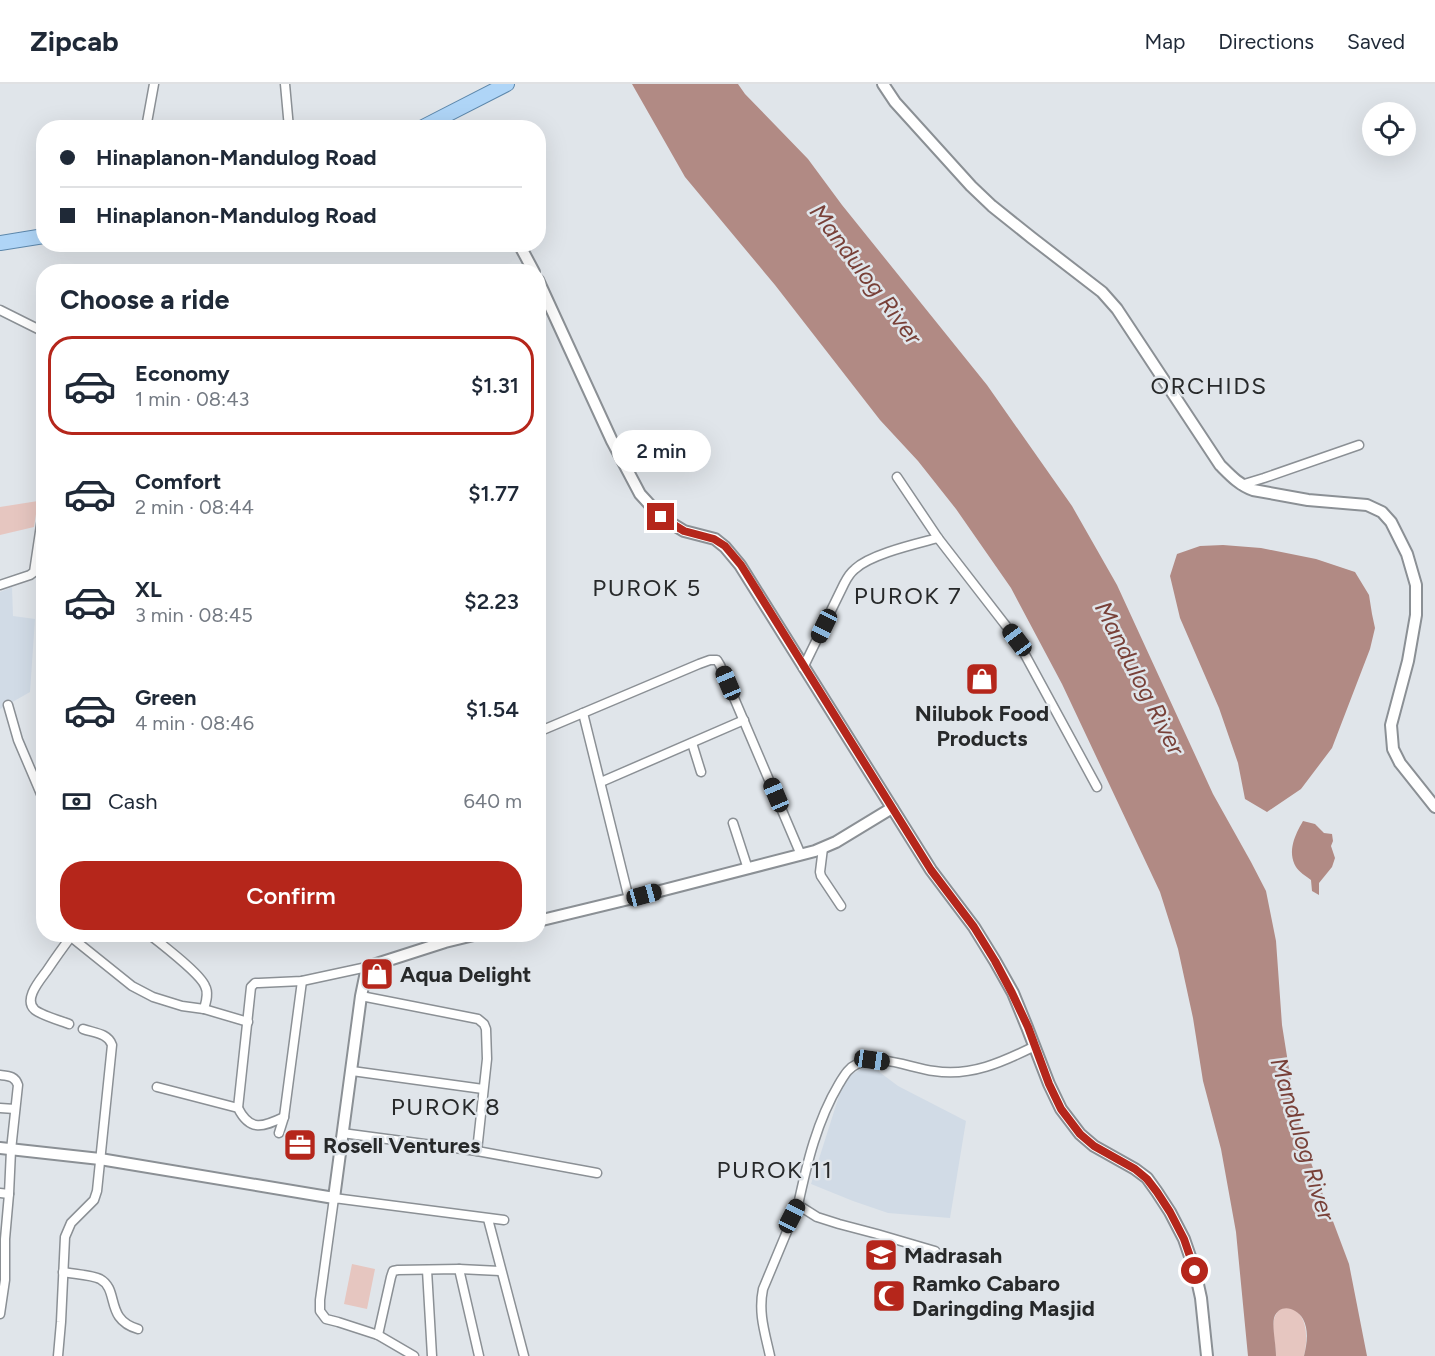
<!DOCTYPE html>
<html lang="en">
<head>
<meta charset="utf-8">
<style>
	:root { --surface:#fff; --page:#f6f6f7; --text:#1f2937; --muted:#747a83; --line:#e0e1e3; --accent:#b5261b }
	body { margin:0; font-family:Figtree,sans-serif; background:var(--page); color:var(--text); height:100vh; display:flex; flex-direction:column; font-size:22px; white-space:nowrap }
	* { box-sizing:border-box; margin:0 }
	p { font-size:20px; color:var(--muted) }
	.icon { flex:none; width:33px; height:33px; fill:none; stroke:currentColor; stroke-width:2; stroke-linecap:round; stroke-linejoin:round }
	.map { position:relative; flex:1; overflow:hidden }
	.side { position:absolute; left:36px; top:180px; width:510px; height:678px; display:flex; flex-direction:column; background:var(--surface); border-radius:24px; box-shadow:0 6px 24px #0002 }
	.side>* { flex:none }
	.hud { position:absolute; left:36px; top:36px; width:510px; height:132px; border-radius:24px; box-shadow:0 6px 24px #0002; display:grid; align-content:center; height:132px; padding:0 24px; background:var(--surface) }
	.fabs { position:absolute; left:1362px; top:18px; display:grid; gap:12px }
	.fabs a { display:grid; place-items:center; width:54px; height:54px; border-radius:50%; background:var(--surface); box-shadow:0 6px 24px #0002; font-size:30px }
	.end { position:absolute; width:27px; height:27px; margin:-14px; border:8px solid #b5261b; background:#fff; box-shadow:0 0 0 3px #fff }
	.from { border-radius:50% }
	.bubble { position:absolute; height:42px; border-radius:21px; background:var(--surface); box-shadow:0 6px 24px #0002; font-size:20px; font-weight:600; line-height:42px; text-align:center }
	.car { position:absolute; width:18px; height:36px; margin:-18px -9px; border-radius:8px; box-shadow:0 0 4px 2px #0007; background:linear-gradient(#222 24%,#8ab4d8 0 40%,#222 0 76%,#8ab4d8 0 86%,#222 0) }
	.hud b { display:flex; align-items:center; gap:21px; height:57px; font-size:22px }
	.hud b+b { border-top:2px solid var(--line) }
	.hud i { width:15px; height:15px; background:var(--text) }
	ul { padding:0; list-style:none }
	li { display:flex; align-items:center; gap:18px; height:99px; margin:0 12px 9px; padding:0 12px; border:3px solid transparent; border-radius:24px }
	li div { flex:1 }
	li b { display:block; font-size:22px }
	li em { font-style:normal; font-weight:600 }
	li.active { border-color:var(--accent) }
	li>.icon { width:54px; height:54px; stroke-width:1.5 }
	h2 { padding:0 24px; font-size:27px; line-height:72px }
	.pay { display:flex; align-items:center; gap:15px; height:66px; padding:0 24px; font-size:22px }
	.pay p { margin-inline-start:auto }
	.button { display:flex; gap:12px; margin-top:auto; padding:12px 24px }
	.button a { flex:1; height:69px; border-radius:24px; background:var(--accent); color:#fff; font-size:24px; font-weight:600; line-height:69px; text-align:center }
	header { display:flex; align-items:center; gap:36px; box-sizing:border-box; height:84px; padding:0 30px; background:var(--surface); border-bottom:2px solid var(--line) }
	header strong { font-size:28px }
	nav { display:flex; gap:33px; margin-inline-start:auto; font-size:21px }
	.map>svg:first-child { display:block }
	.built { fill:#d1dbe6 }
	.green { fill:#e6c6c0 }
	.water { fill:#b18a84 }
	.lines { fill:none; stroke-linecap:round; stroke-linejoin:round }
	.minor-casing { stroke:#8b9095; stroke-width:11 }
	.tertiary-casing { stroke:#8b9095; stroke-width:14 }
	.primary-casing { stroke:#5c87ab; stroke-width:16 }
	.minor { stroke:#fff; stroke-width:8 }
	.tertiary { stroke:#fff; stroke-width:10 }
	.primary { stroke:#afd5f7; stroke-width:14 }
	.route { stroke:#b5261b; stroke-width:8 }
	.labels { text-anchor:middle; dominant-baseline:central; stroke-width:5; stroke-linejoin:round; paint-order:stroke }
	.poi-label { font-size:22px; font-weight:bold; fill:#27292a; stroke:#e0e5ea; text-anchor:start }
	.water-label { font-size:24px; font-style:italic; fill:#784038; stroke:#e0e5ea }
	.neighbourhood-label { font-size:24px; letter-spacing:1.5px; fill:#27292a; stroke:#e0e5ea }
</style>
</head>
<body>
<header>
<strong>Zipcab</strong>
<nav><a>Map</a><a>Directions</a><a>Saved</a></nav>
</header>
<div class="map">
<svg width="1435" height="1272" viewBox="0 0 1435 1272">
	<rect width="100%" height="100%" fill="#e0e5ea"/>
	<g class="built">
		<path d="M 12,503 L 13,532 L 35,535 L 30,608 L 0,625 L 0,508 Z"/>
		<path d="M 865,982 L 878,987 L 898,1002 L 966,1037 L 950,1134 L 888,1129 L 853,1117 L 811,1100 L 844,996 Z"/>
	</g>
	<g class="green">
		<path d="M 38,417 L 34,443 L 0,451 L 0,423 Z"/>
		<path d="M 352,1180 L 375,1185 L 367,1225 L 344,1220 Z"/>
		<path d="M 1284,1223 C 1309,1225 1308,1254 1304,1272 L 1276,1272 C 1276,1256 1266,1231 1284,1223 Z"/>
	</g>
	<g class="water">
		<path d="M 632,0 L 738,0 L 745,10 L 808,75 L 842,121 L 987,301 L 1072,422 L 1117,501 L 1213,710 L 1251,778 L 1266,807 L 1276,857 L 1282,941 L 1296,1029 L 1310,1076 L 1349,1180 L 1367,1272 L 1304,1272 C 1307,1260 1309,1246 1303,1235 C 1296,1223 1279,1219 1274,1234 C 1272,1243 1276,1261 1276,1272 L 1248,1272 L 1236,1148 L 1221,1065 L 1203,997 L 1193,934 L 1178,865 L 1160,808 L 1062,600 L 1011,504 L 956,425 L 918,377 L 880,336 L 775,201 L 685,93 Z"/>
		<path d="M 1223,461 L 1261,464 L 1316,475 L 1355,488 L 1369,511 L 1372,530 L 1375,544 L 1370,565 L 1332,664 L 1301,705 L 1267,728 L 1245,715 L 1238,679 L 1219,624 L 1180,534 L 1170,492 L 1177,470 L 1200,462 Z"/>
		<path d="M 1303,737 L 1315,740 L 1324,749 L 1332,750 L 1333,757 L 1331,762 L 1335,774 L 1332,783 L 1319,799 L 1319,811 L 1312,807 L 1311,796 C 1306,792 1299,788 1296,783 C 1287,767 1295,751 1303,737 Z"/>
	</g>
	<g class="lines">
		<defs>
			<g id="minor">
				<path d="M 285,0 L 289,44"/>
				<path d="M 146,44 L 154,0"/>
				<path d="M 0,226 L 44,248"/>
				<path d="M 897,393 L 938,454 L 1017,556 L 1097,703"/>
				<path d="M 1241,401 L 1264,394 L 1359,361"/>
				<path d="M 0,501 L 30,491 L 34,488 L 44,421"/>
				<path d="M 803,584 L 844,500 C 847,494 850,489 855,485 C 871,470 916,460 938,454"/>
				<path d="M 8,621 L 18,656 L 44,717"/>
				<path d="M 583,629 L 629,815"/>
				<path d="M 538,648 L 699,580 L 710,576 L 717,576 L 720,581 L 801,771"/>
				<path d="M 692,659 L 701,688"/>
				<path d="M 601,698 L 744,636"/>
				<path d="M 733,739 L 748,785"/>
				<path d="M 823,764 L 820,788 L 821,792 L 841,822"/>
				<path d="M 149,850 C 162,861 200,889 205,902 C 209,909 206,918 204,925"/>
				<path d="M 71,853 L 132,902 L 153,913 L 182,922 L 204,925 L 248,938"/>
				<path d="M 361,912 L 478,935 L 484,940 L 486,945 L 487,975 L 477,1067"/>
				<path d="M 69,940 C 61,937 41,931 35,926 C 22,915 42,894 48,885 C 56,873 64,862 73,850"/>
				<path d="M 352,987 L 483,1005"/>
				<path d="M 0,991 C 9,992 15,992 18,1001 L 11,1066 L 9,1110 L 5,1155 L 5,1196 L 0,1230"/>
				<path d="M 157,1003 L 238,1024 C 250,1048 263,1043 284,1033"/>
				<path d="M 0,1024 L 15,1025"/>
				<path d="M 238,1024 L 251,903 L 255,899 L 259,899 L 302,897 L 367,883"/>
				<path d="M 279,1049 L 284,1033 L 302,897"/>
				<path d="M 342,1049 L 477,1067 L 597,1089"/>
				<path d="M 0,1109 L 9,1110"/>
				<path d="M 488,1135 L 524,1272"/>
				<path d="M 935,1167 L 877,1150 L 839,1140 L 817,1133 L 798,1121 C 807,1079 817,1037 839,1000 C 844,992 848,984 857,980 C 880,969 910,984 934,987 C 970,993 1003,978 1035,962"/>
				<path d="M 459,1185 L 479,1272"/>
				<path d="M 427,1186 L 432,1272"/>
				<path d="M 63,1188 C 73,1190 92,1191 100,1195 C 120,1206 104,1235 138,1245"/>
				<path d="M 378,1251 L 391,1193 L 393,1187 L 398,1186 L 459,1185 L 500,1187"/>
				<path d="M 58,1272 L 61,1238 L 65,1153 L 71,1139 L 94,1116 L 97,1107 L 112,961 C 108,949 94,949 83,945"/>
				<path d="M 414,1272 L 378,1251 L 338,1238 L 326,1235 L 320,1227 L 320,1216 L 334,1114 L 504,1136"/>
				<path d="M 770,1272 C 765,1249 758,1229 763,1205 L 798,1121"/>
			</g>
			<g id="tertiary">
				<path d="M 883,0 L 895,18 L 971,102 L 992,122 L 1032,154 L 1102,208 L 1117,225 L 1220,381 C 1230,391 1239,401 1253,406 L 1308,416 L 1367,421 L 1382,428 L 1391,438 L 1407,470 L 1416,501 L 1416,531 L 1408,577 L 1391,641 L 1393,665 L 1400,679 L 1435,723"/>
				<path d="M 519,160 L 534,188"/>
				<path d="M 538,196 L 612,357 L 640,410 L 661,433 L 684,447 L 715,455 L 725,463 L 740,481 L 931,786 L 974,843 L 995,877 L 1013,909 L 1027,943 L 1049,1000 L 1061,1025 L 1080,1050 L 1094,1062 L 1135,1085 L 1147,1094 L 1157,1108 L 1170,1128 L 1184,1155 L 1195,1187 L 1201,1214 L 1207,1272"/>
				<path d="M 538,837 L 629,815 L 815,767 L 836,758 L 892,724"/>
				<path d="M 0,1064 L 100,1075 L 334,1114 L 361,912 L 367,883 L 445,858 L 478,850"/>
			</g>
			<g id="primary">
				<path d="M 421,44 L 507,0"/>
				<path d="M 0,159 L 44,152"/>
			</g>
		</defs>
		<use href="#minor" class="minor-casing"/>
		<use href="#tertiary" class="tertiary-casing"/>
		<use href="#primary" class="primary-casing"/>
		<use href="#minor" class="minor"/>
		<use href="#tertiary" class="tertiary"/>
		<use href="#primary" class="primary"/>
	</g>
	<g class="lines">
		<path class="route" d="M 661,433 L 684,447 L 714,455 L 725,462 L 741,481 L 931,786 L 974,843 L 995,877 L 1012,909 L 1028,943 L 1049,1000 L 1061,1025 L 1080,1050 L 1094,1062 L 1135,1085 L 1147,1095 L 1157,1108 L 1170,1128 L 1184,1155 L 1195,1187"/>
	</g>
	<defs>
		<symbol id="shop-square" viewBox="-11 -11 22 22"><rect x="-9" y="-9" width="18" height="18" rx="4" fill="#b5261b" stroke="#e0e5ea"/><path d="M-5-2.5h2.3a2.7 3.5 0 0 1 5.4 0H5L5.5 6h-11ZM-1.5-2.5h3a1.5 2.3 0 0 0-3 0Z" fill="#fff"/></symbol>
		<symbol id="office-square" viewBox="-11 -11 22 22"><rect x="-9" y="-9" width="18" height="18" rx="4" fill="#b5261b" stroke="#e0e5ea"/><path d="M-6-3h4V-5.5h4V-3h4V5H-6ZM-1-4.5V-3h2v-1.5ZM-6 0V1H6V0Z" fill="#fff"/></symbol>
		<symbol id="school-square" viewBox="-11 -11 22 22"><rect x="-9" y="-9" width="18" height="18" rx="4" fill="#b5261b" stroke="#e0e5ea"/><path d="M0-5L7-2L0 1L-7-2ZM-4 1L0 2.5L4 1V4Q0 6-4 4Z" fill="#fff"/></symbol>
		<symbol id="mosque-square" viewBox="-11 -11 22 22"><rect x="-9" y="-9" width="18" height="18" rx="4" fill="#b5261b" stroke="#e0e5ea"/><path d="M3.5-4.9A6 6 0 1 0 3.5 4.9A5 5 0 1 1 3.5-4.9Z" fill="#fff"/></symbol>
	</defs>
	<g fill-rule="evenodd">
		<use href="#shop-square" x="963" y="576" width="38" height="38"/>
		<use href="#shop-square" x="358" y="871" width="38" height="38"/>
		<use href="#office-square" x="281" y="1042" width="38" height="38"/>
		<use href="#school-square" x="862" y="1152" width="38" height="38"/>
		<use href="#mosque-square" x="870" y="1193" width="38" height="38"/>
	</g>
	<g class="labels">
		<g class="poi-label">
			<text x="982" y="629" text-anchor="middle">Nilubok Food<tspan x="982" dy="25">Products</tspan></text>
			<text x="400" y="890">Aqua Delight</text>
			<text x="323" y="1061">Rosell Ventures</text>
			<text x="904" y="1171">Madrasah</text>
			<text x="912" y="1199">Ramko Cabaro<tspan x="912" dy="25">Daringding Masjid</tspan></text>
		</g>
		<g class="water-label">
			<text transform="translate(866 190) rotate(53)">Mandulog River</text>
			<text transform="translate(1140 594) rotate(63)">Mandulog River</text>
			<text transform="translate(1303 1055) rotate(73)">Mandulog River</text>
		</g>
		<g class="neighbourhood-label">
			<text x="1209" y="301">ORCHIDS</text>
			<text x="647" y="503">PUROK 5</text>
			<text x="908" y="511">PUROK 7</text>
			<text x="446" y="1022">PUROK 8</text>
			<text x="775" y="1085">PUROK 11</text>
		</g>
	</g>
</svg>
<div class="fabs">
<a><svg class="icon" aria-label="locate" viewBox="0 0 24 24"><circle cx="12" cy="12" r="6"/><path d="M12 2v4M12 18v4M2 12h4M18 12h4"/></svg></a>
</div>
<i class="end from" style="left:1195px;top:1187px"></i>
<i class="end" style="left:661px;top:433px"></i>
<div class="bubble" style="left:612px;top:346px;width:99px">2 min</div>
<i class="car" style="left:824px;top:542px;rotate:206deg"></i>
<i class="car" style="left:1017px;top:556px;rotate:323deg"></i>
<i class="car" style="left:728px;top:599px;rotate:337deg"></i>
<i class="car" style="left:776px;top:711px;rotate:337deg"></i>
<i class="car" style="left:644px;top:811px;rotate:75deg"></i>
<i class="car" style="left:872px;top:976px;rotate:98deg"></i>
<i class="car" style="left:792px;top:1132px;rotate:27deg"></i>
<div class="hud">
<b><i class="from"></i>Hinaplanon-Mandulog Road</b>
<b><i></i>Hinaplanon-Mandulog Road</b>
</div>
<section class="side">
<h2>Choose a ride</h2>
<ul>
<li class="active"><svg class="icon" aria-label="car" viewBox="0 0 24 24"><path d="M5 17H2v-5l4-1 3-4h7l3 4 3 1v5h-3M9 17h6M6 11h13"/><circle cx="7" cy="17" r="2"/><circle cx="17" cy="17" r="2"/></svg><div><b>Economy</b><p>1 min · 08:43</p></div><em>$1.31</em></li>
<li><svg class="icon" aria-label="car" viewBox="0 0 24 24"><path d="M5 17H2v-5l4-1 3-4h7l3 4 3 1v5h-3M9 17h6M6 11h13"/><circle cx="7" cy="17" r="2"/><circle cx="17" cy="17" r="2"/></svg><div><b>Comfort</b><p>2 min · 08:44</p></div><em>$1.77</em></li>
<li><svg class="icon" aria-label="car" viewBox="0 0 24 24"><path d="M5 17H2v-5l4-1 3-4h7l3 4 3 1v5h-3M9 17h6M6 11h13"/><circle cx="7" cy="17" r="2"/><circle cx="17" cy="17" r="2"/></svg><div><b>XL</b><p>3 min · 08:45</p></div><em>$2.23</em></li>
<li><svg class="icon" aria-label="car" viewBox="0 0 24 24"><path d="M5 17H2v-5l4-1 3-4h7l3 4 3 1v5h-3M9 17h6M6 11h13"/><circle cx="7" cy="17" r="2"/><circle cx="17" cy="17" r="2"/></svg><div><b>Green</b><p>4 min · 08:46</p></div><em>$1.54</em></li>
</ul>
<div class="pay"><svg class="icon" aria-label="cash" viewBox="0 0 24 24"><path d="M3 7h18v10H3z"/><circle cx="12" cy="12" r="2"/></svg>Cash<p>640 m</p></div>
<div class="button"><a>Confirm</a></div>
</section>
</div>
</body>
</html>
